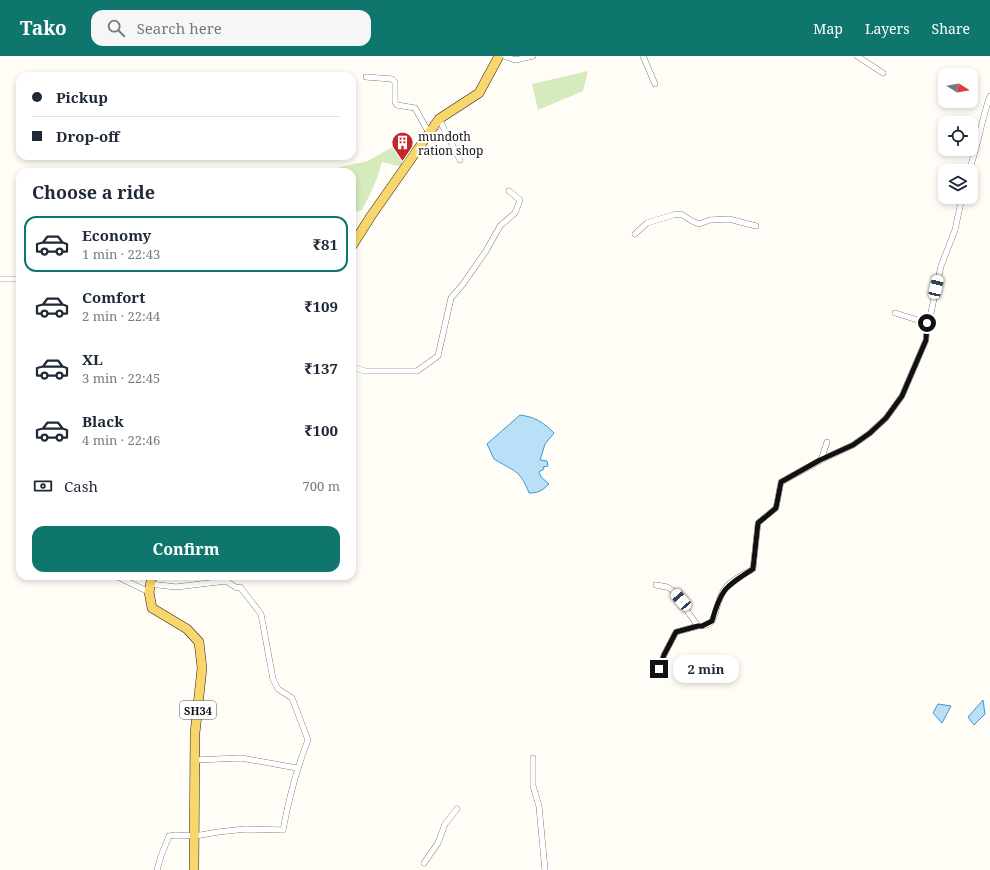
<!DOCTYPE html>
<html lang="en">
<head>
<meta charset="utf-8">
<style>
	:root { --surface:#fff; --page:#f6f6f7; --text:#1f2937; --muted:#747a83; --line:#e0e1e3; --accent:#0f766e }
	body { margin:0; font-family:"Noto Serif",serif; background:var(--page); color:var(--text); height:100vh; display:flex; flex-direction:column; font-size:15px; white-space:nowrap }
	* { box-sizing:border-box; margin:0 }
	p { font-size:13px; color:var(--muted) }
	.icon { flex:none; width:22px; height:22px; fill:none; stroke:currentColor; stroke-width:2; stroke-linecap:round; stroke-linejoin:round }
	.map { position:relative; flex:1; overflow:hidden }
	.drawer { position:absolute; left:16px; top:112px; width:340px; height:412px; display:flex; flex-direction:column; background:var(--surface); border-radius:12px; box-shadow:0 2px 6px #0003 }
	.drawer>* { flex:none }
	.hud { position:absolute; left:16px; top:16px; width:340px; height:88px; border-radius:12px; box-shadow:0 2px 6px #0003; display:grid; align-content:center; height:88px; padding:0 16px; background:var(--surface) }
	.needle { width:26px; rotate:101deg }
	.buttons { position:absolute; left:938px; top:12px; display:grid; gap:8px }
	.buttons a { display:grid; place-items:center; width:40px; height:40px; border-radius:8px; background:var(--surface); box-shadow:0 2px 6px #0003; font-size:20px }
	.end { position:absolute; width:18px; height:18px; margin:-9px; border:5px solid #111; background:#fff; box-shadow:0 0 0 2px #fff }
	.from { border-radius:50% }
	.bubble { position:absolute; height:28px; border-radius:12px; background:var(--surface); box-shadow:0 2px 6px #0003; font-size:13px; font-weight:700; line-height:28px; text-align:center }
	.car { position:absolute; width:12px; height:24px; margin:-12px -6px; border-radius:5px; box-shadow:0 0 3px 1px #0007; background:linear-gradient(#fff 24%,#345 0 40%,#fff 0 76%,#345 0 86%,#fff 0) }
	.hud b { display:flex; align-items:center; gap:14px; height:38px; font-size:15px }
	.hud b+b { border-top:1px solid var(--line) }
	.hud i { width:10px; height:10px; background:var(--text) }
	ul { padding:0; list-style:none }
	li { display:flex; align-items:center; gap:12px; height:56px; margin:0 8px 6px; padding:0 8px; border:2px solid transparent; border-radius:12px }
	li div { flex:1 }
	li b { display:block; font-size:15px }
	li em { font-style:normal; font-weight:700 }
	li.selected { border-color:var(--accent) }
	li>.icon { width:36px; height:36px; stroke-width:1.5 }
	h2 { padding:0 16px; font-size:18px; line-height:48px }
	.pay { display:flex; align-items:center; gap:10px; height:44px; padding:0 16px; font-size:15px }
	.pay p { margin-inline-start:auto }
	.action { display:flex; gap:8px; margin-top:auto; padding:8px 16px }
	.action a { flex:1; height:46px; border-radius:12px; background:var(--accent); color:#fff; font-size:16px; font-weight:700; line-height:46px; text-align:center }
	header { display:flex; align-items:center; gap:24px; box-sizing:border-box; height:56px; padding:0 20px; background:var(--accent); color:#fff }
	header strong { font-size:19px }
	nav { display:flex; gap:22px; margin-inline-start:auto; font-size:14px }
	.search { width:280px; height:36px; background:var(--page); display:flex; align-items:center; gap:10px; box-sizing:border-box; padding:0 14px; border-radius:12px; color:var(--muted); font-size:15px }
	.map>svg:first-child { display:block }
	.green { fill:#d5ebbd }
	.water { fill:#b9e0f7; stroke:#3f96cf }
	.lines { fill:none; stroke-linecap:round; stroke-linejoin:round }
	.minor-casing { stroke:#444; stroke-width:6 }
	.primary-casing { stroke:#222; stroke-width:10 }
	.minor { stroke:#fff; stroke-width:5.5 }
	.primary { stroke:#f9d66b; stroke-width:9 }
	.route { stroke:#111; stroke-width:5 }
	.labels { text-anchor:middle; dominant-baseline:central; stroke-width:4; stroke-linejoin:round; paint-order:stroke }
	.shield { fill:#fff; stroke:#585858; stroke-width:1 }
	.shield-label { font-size:11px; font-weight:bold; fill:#111 }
	.poi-label { font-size:12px; fill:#111; stroke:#fff; text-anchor:start }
</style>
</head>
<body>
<header>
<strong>Tako</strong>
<div class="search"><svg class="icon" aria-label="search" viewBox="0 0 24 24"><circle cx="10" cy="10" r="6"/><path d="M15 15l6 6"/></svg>Search here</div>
<nav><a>Map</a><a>Layers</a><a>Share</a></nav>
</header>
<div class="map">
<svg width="990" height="814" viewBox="0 0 990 814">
	<rect width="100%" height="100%" fill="#fffdf5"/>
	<g class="green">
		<path d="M 588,15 L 583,35 L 538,54 L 532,28 Z"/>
		<path d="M 398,88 L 409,107 L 398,110 L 382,106 C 377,125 371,137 362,154 L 352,157 L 352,116 L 333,116 L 340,111 L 368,105 Z"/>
	</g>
	<g class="water">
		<path d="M 520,359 C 535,361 543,366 554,377 L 545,388 L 540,404 L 547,405 L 548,410 L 543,411 L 544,413 L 539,416 L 541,421 L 549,428 C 542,435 538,437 529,437 C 520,413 513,415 494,403 L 487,388 Z"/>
		<path d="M 983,644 L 985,658 L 974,669 L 968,661 Z"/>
		<path d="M 938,648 L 951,650 L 942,667 L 933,657 Z"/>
	</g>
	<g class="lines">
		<defs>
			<g id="minor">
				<path d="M 504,0 L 515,4 L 533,0"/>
				<path d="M 643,0 L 655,28"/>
				<path d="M 857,0 L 883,17"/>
				<path d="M 366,21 L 392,23 L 395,26 L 395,46 L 397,49 L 415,52 L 429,77"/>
				<path d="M 439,63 L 460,104"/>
				<path d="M 969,115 C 978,90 981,65 990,40"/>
				<path d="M 635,178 L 647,167 L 673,159 L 681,158 L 692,165 L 699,168 L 710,164 L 729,163 L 756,170"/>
				<path d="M 0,223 L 20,223"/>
				<path d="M 895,257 L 927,267"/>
				<path d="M 352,311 L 365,315 L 417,315 L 438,300 L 451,242 L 463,228 L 486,195 L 500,170 L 515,157 L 520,144 L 509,135"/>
				<path d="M 821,404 L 827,386"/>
				<path d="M 116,520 L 149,536"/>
				<path d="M 150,528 L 176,531 L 226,525 L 237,532 L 240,531 L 261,558 L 273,623 L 278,633 L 292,642 L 308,684 C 296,714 289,742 283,774 L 246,773 L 218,776 L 195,780 L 176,779 L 169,780 L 161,800 L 157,814"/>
				<path d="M 656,529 L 667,531 L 672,534 L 698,570 C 703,570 710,569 712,565 C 718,554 717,541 727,530 C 733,523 745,518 753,513 L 758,467 L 776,452 L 781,426 L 821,404 L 853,389 L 870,377 L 886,362 L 902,340 L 926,284 L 927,267 L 930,261 L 941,210 L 955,174 L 962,141"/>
				<path d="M 659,613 L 664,599 L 676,576 L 698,570"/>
				<path d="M 533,702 L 533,730 L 539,750 L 545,814"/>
				<path d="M 195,704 L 241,702 L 297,712"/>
				<path d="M 424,807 L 438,787 L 445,768 L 457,753"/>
			</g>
			<g id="primary">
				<path d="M 352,190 L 371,160 L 439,63 L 479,37 L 499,0"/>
				<path d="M 152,520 L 149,536 L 152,552 L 187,573 L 199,586 L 202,612 L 195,677 L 194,814"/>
			</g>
		</defs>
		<use href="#minor" class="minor-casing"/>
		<use href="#primary" class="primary-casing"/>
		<use href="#minor" class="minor"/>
		<use href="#primary" class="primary"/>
	</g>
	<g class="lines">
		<path class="route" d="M 659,613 L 664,599 L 676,576 L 698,570 L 702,570 L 712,565 C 721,533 725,531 753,513 L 758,467 L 776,452 L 781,426 L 820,404 L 853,389 L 870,377 L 886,362 L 902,340 L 926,284 L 927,267"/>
	</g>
	<defs>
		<symbol id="building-pin" viewBox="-11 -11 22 30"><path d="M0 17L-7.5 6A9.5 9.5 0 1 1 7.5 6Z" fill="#c4262e" stroke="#fff"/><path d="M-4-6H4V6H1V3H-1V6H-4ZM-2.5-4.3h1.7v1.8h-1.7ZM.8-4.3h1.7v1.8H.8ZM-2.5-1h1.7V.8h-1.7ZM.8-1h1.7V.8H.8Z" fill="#fff"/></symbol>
	</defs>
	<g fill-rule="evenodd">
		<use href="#building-pin" x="390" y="74" width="25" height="34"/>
	</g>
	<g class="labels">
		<rect class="shield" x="180" y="645" width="36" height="18" rx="3"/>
		<g class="shield-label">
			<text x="198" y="654">SH34</text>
		</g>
		<g class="poi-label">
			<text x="418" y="80">mundoth<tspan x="418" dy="14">ration shop</tspan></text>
		</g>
	</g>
</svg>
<div class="buttons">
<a><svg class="needle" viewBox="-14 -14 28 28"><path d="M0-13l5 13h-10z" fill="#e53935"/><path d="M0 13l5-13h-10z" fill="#747a83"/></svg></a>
<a><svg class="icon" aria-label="locate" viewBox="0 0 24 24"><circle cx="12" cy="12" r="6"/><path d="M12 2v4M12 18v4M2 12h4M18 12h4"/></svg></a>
<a><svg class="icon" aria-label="layers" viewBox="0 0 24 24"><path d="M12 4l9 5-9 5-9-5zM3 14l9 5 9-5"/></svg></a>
</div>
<i class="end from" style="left:927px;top:267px"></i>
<i class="end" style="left:659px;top:613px"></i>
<div class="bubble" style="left:673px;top:599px;width:66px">2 min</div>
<i class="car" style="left:936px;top:231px;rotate:13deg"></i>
<i class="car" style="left:681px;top:544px;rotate:319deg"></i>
<div class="hud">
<b><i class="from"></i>Pickup</b>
<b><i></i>Drop-off</b>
</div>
<section class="drawer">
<h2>Choose a ride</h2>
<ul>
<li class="selected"><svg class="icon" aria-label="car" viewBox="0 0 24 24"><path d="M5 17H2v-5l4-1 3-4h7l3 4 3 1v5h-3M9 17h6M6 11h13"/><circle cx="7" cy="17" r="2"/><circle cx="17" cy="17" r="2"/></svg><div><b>Economy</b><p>1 min · 22:43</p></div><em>₹81</em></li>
<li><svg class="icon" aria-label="car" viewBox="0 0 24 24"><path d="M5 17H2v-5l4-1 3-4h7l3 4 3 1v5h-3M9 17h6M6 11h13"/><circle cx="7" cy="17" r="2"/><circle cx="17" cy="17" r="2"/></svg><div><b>Comfort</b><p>2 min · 22:44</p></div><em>₹109</em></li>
<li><svg class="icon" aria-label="car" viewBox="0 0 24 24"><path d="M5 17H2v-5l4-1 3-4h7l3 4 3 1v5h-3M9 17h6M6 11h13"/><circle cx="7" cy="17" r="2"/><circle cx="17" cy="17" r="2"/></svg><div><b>XL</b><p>3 min · 22:45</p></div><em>₹137</em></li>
<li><svg class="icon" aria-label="car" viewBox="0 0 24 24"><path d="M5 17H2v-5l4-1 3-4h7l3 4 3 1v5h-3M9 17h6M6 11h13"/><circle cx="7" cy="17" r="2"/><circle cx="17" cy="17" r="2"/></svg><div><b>Black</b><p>4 min · 22:46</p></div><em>₹100</em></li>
</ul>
<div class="pay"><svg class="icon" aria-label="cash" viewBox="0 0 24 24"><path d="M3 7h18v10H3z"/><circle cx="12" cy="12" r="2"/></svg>Cash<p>700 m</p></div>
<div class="action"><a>Confirm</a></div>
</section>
</div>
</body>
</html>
